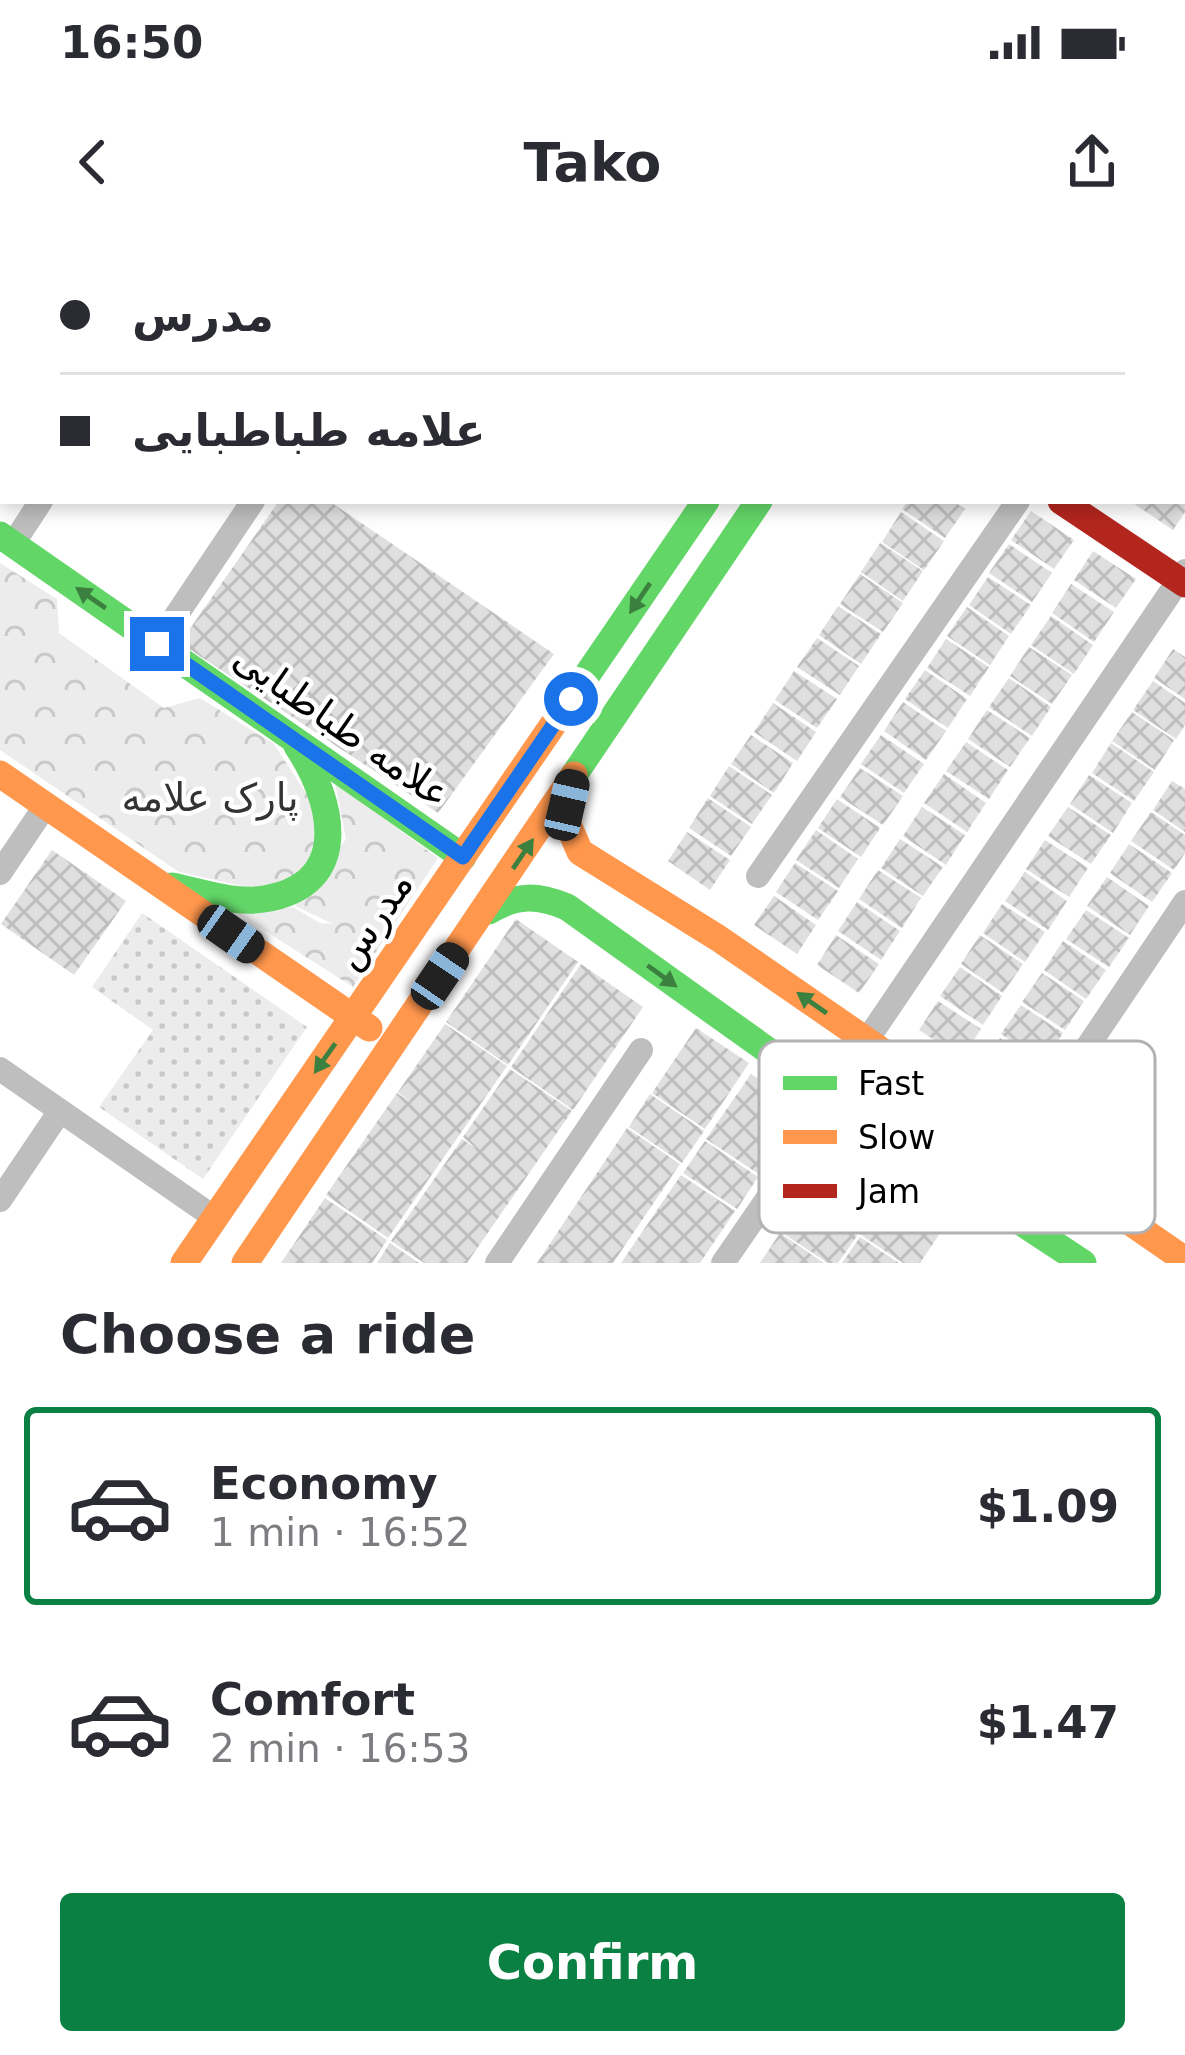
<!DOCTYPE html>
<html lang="en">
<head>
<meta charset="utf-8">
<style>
	:root { --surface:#fff; --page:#f2f2f3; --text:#2b2b33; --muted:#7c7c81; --line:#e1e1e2; --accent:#0b8043 }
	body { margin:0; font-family:"DejaVu Sans","Noto Sans Arabic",sans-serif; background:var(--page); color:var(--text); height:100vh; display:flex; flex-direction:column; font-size:45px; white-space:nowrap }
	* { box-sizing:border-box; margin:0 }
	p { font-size:39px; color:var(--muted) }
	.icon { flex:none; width:66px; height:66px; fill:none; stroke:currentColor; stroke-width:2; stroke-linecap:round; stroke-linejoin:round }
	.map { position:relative; height:1023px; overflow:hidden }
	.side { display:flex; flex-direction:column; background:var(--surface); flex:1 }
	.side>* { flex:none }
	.top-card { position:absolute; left:0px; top:0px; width:1185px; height:264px; box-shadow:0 6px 18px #0003; display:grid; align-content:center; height:264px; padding:0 60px; background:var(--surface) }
	.end { position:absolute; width:54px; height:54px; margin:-27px; border:15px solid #1a73e8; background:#fff; box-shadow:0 0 0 6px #fff }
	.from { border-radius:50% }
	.car { position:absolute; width:36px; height:72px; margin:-36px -18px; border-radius:15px; box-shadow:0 0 9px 3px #0007; background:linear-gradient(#222 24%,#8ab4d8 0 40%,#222 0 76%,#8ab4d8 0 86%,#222 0) }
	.top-card b { display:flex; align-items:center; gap:42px; height:114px; font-size:45px }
	.top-card b+b { border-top:3px solid var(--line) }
	.top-card i { width:30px; height:30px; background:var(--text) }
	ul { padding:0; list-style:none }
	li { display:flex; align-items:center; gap:36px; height:198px; margin:0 24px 18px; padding:0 36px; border:6px solid transparent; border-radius:12px }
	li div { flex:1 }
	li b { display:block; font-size:45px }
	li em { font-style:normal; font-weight:700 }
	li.current { border-color:var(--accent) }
	li>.icon { width:108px; height:108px; stroke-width:1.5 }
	h2 { padding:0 60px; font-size:54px; line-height:144px }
	.action { display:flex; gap:24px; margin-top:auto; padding:24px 60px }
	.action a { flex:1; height:138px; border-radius:12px; background:var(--accent); color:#fff; font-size:48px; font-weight:700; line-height:138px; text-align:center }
	.status { display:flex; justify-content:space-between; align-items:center; height:84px; padding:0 60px; background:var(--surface); direction:ltr }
	.status svg { height:33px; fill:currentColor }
	header { display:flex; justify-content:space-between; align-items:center; height:156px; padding:0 60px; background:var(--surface); font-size:54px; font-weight:700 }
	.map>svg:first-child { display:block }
	.grass { fill:url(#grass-dots) }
	.park { fill:url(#park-crowns) }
	.building { fill:url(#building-cross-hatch) }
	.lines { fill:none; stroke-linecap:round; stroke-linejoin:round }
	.street { stroke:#bebebe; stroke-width:24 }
	.fast { stroke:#63d668; stroke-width:27 }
	.slow { stroke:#ff974d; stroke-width:27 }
	.jam { stroke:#b3261e; stroke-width:27 }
	.oneway { fill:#3b803e }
	.route { stroke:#1a73e8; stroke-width:15 }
	.labels { text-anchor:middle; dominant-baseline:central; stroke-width:9; stroke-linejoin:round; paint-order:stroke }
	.street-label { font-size:39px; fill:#000; stroke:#fff }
	.park-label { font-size:39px; fill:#333; stroke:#fff }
	.key { fill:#fff; stroke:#b2b2b2; stroke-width:3 }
	.key-label { font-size:33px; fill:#000 }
</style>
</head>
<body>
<div class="status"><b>16:50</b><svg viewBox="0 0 49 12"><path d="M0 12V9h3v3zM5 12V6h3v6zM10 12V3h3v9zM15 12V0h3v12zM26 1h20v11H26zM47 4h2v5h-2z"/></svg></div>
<header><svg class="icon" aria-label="back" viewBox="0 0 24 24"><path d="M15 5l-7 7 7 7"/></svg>Tako<svg class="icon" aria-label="share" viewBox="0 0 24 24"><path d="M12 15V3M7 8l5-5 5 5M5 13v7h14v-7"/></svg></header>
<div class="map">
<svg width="1185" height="1023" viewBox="0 0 1185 1023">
	<defs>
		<pattern id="grass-dots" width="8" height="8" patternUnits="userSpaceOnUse" patternTransform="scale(3)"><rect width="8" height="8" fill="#ececec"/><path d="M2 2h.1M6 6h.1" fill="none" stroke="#c9c9c9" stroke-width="1.8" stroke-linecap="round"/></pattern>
		<pattern id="park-crowns" width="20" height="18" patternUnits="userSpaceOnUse" patternTransform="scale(3)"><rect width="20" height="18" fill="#ececec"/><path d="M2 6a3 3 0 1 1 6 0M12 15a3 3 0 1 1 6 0" fill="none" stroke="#c9c9c9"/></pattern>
		<pattern id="building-cross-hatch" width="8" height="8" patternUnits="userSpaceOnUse" patternTransform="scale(3)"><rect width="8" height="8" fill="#dfdfdf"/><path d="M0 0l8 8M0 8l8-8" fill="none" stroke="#bebebe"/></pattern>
	</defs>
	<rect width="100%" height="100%" fill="#fff"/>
	<path class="grass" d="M 142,673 L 307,787 L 203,939 L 99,867 L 153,790 L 92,747 Z"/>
	<g class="park">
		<path d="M 0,323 L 57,359 L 59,393 L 164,468 L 200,458 L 274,504 L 313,564 L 318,608 L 294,638 L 256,649 L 179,632 L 0,510 Z"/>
		<path d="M 335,543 L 438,618 L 353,747 L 237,673 L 293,667 L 320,683 L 333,684 L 295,666 L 346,599 Z"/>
	</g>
	<g class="building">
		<path d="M 279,261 L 329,261 L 554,414 L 438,573 L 180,403 Z"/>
		<path d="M 908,261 L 953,261 L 965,269 L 945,298 L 902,269 Z"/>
		<path d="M 1130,261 L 1185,261 L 1185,272 L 1173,290 Z"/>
		<path d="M 1031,271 L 1074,300 L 1054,329 L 1011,300 Z"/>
		<path d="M 901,272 L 944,301 L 924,330 L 882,302 Z"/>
		<path d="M 880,303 L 923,331 L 903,361 L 861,332 Z"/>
		<path d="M 1009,304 L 1052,333 L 1032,362 L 989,333 Z"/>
		<path d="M 1093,311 L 1136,339 L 1116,368 L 1074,340 Z"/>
		<path d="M 860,334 L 903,363 L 883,392 L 840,364 Z"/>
		<path d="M 988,337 L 1031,365 L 1011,394 L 969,365 Z"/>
		<path d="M 1071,344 L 1114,372 L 1094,402 L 1052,373 Z"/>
		<path d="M 838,366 L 881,394 L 861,424 L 819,395 Z"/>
		<path d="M 967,367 L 1009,396 L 990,425 L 947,396 Z"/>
		<path d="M 1051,376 L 1093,405 L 1074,434 L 1031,405 Z"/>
		<path d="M 817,398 L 859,426 L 840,455 L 797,427 Z"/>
		<path d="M 946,399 L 989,427 L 970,456 L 927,428 Z"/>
		<path d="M 1029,407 L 1072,435 L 1052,464 L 1010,436 Z"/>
		<path d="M 1173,409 L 1185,417 L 1185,459 L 1154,438 Z"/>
		<path d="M 925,430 L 967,459 L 948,488 L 905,459 Z"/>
		<path d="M 794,431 L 837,459 L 817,488 L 775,460 Z"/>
		<path d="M 1009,438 L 1051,467 L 1032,496 L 989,467 Z"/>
		<path d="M 1153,441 L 1185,463 L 1185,485 L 1176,499 L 1133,470 Z"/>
		<path d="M 903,462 L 946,491 L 926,520 L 884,491 Z"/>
		<path d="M 773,463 L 816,492 L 797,521 L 754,492 Z"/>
		<path d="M 987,470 L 1030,498 L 1010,527 L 968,499 Z"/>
		<path d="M 1132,472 L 1174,500 L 1155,530 L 1112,501 Z"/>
		<path d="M 751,495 L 793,523 L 774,553 L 731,524 Z"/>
		<path d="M 881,495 L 924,524 L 904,553 L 861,524 Z"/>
		<path d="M 966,502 L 1008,530 L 989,559 L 946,531 Z"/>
		<path d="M 1111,503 L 1154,532 L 1134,561 L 1092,533 Z"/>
		<path d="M 729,526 L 772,555 L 752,584 L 710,556 Z"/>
		<path d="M 860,528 L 903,556 L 883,585 L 840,557 Z"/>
		<path d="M 944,534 L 986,563 L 967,592 L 924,563 Z"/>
		<path d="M 1089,535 L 1132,563 L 1113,593 L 1070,564 Z"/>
		<path d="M 1172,541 L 1185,549 L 1185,592 L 1153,570 Z"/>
		<path d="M 708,558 L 751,587 L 731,616 L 689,588 Z"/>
		<path d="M 837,559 L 880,588 L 861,617 L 818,588 Z"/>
		<path d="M 922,567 L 965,595 L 946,625 L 903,596 Z"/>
		<path d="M 1068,567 L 1111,595 L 1091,624 L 1048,596 Z"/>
		<path d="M 1151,572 L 1185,595 L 1185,613 L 1174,630 L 1131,601 Z"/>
		<path d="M 816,590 L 858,619 L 839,648 L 796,620 Z"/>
		<path d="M 687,592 L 730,620 L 710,650 L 668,621 Z"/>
		<path d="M 900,599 L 943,627 L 923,656 L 881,628 Z"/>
		<path d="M 1045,600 L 1088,628 L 1069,657 L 1026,629 Z"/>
		<path d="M 1129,604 L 1172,633 L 1152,662 L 1110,633 Z"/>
		<path d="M 52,610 L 126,661 L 74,735 L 1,684 Z"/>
		<path d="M 795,623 L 838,651 L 818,680 L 776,652 Z"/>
		<path d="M 878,630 L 921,658 L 902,688 L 859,659 Z"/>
		<path d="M 1025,632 L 1067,661 L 1048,690 L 1005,661 Z"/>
		<path d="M 1107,637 L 1149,666 L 1130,695 L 1087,666 Z"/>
		<path d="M 774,656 L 816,685 L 797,714 L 754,685 Z"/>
		<path d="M 857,662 L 900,691 L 881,720 L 838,691 Z"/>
		<path d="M 1002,664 L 1045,692 L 1025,722 L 983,693 Z"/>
		<path d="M 1086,670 L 1129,698 L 1109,727 L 1066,699 Z"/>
		<path d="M 516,679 L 578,722 L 508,825 L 446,782 Z"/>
		<path d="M 836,695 L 879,724 L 859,753 L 817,725 Z"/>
		<path d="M 980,695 L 1023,724 L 1003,753 L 961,724 Z"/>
		<path d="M 1063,701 L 1106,730 L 1086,759 L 1044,730 Z"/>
		<path d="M 581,724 L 643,767 L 573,870 L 511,827 Z"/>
		<path d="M 960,727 L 1002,756 L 983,785 L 940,756 Z"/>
		<path d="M 1042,733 L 1084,761 L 1065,790 L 1022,762 Z"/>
		<path d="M 938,761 L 981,789 L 962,818 L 919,790 Z"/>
		<path d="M 1021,765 L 1063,793 L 1044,823 L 1001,794 Z"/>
		<path d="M 445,784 L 507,826 L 388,998 L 326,955 L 397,853 L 412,863 L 398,852 Z"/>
		<path d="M 696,788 L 749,823 L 705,889 L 652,853 Z"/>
		<path d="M 1000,798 L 1042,827 L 1023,856 L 980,827 Z"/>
		<path d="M 510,829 L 572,871 L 467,1023 L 424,1023 L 391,1001 L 462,899 L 477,909 L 463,897 Z"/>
		<path d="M 751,834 L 804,870 L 760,935 L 706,899 Z"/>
		<path d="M 650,854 L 704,891 L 682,923 L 629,887 Z"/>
		<path d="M 627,888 L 680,924 L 613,1023 L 537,1023 Z"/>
		<path d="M 849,893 L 903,929 L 858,994 L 805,958 Z"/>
		<path d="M 705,901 L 758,937 L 737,969 L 683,933 Z"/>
		<path d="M 906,929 L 959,965 L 920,1023 L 903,1023 L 861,995 Z"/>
		<path d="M 681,935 L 735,971 L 700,1023 L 621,1023 Z"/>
		<path d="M 325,958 L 387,1000 L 372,1023 L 281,1023 Z"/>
		<path d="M 803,960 L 857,996 L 838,1023 L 828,1023 L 781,992 Z"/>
		<path d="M 780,993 L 824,1023 L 760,1023 Z"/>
		<path d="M 860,997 L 899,1023 L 842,1023 Z"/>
		<path d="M 390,1003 L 419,1023 L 377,1023 Z"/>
	</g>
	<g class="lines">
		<g class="street">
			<path d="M 74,0 L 79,3"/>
			<path d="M 564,0 L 568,3"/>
			<path d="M 426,3 L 428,0"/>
			<path d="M 646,3 L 648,0"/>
			<path d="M 1182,17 L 1185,13"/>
			<path d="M 13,304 L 41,261"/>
			<path d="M 157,404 L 253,261"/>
			<path d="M 0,633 L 46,565"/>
			<path d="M 758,636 L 1018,261"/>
			<path d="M 867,800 L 1185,331"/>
			<path d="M 0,829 L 215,978"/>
			<path d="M 1061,846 L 1185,662"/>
			<path d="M 0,960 L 60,871"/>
			<path d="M 497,1023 L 641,810"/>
			<path d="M 723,1023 L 836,859"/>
		</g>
		<g class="fast">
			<path d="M 0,295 L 463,617"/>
			<path d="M 559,476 L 706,261"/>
			<path d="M 574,535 L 759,261"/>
			<path d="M 172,646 C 201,652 234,664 264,659 C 353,645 334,561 297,506"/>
			<path d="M 489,671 C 517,654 538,655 567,667 L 847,867 L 1083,1023"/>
		</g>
		<g class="slow">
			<path d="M 880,3 L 882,0"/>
			<path d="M 0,534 L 369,788"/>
			<path d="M 571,550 L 567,582 L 580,612 L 718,698 L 1185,1020"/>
			<path d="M 915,913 L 949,858"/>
			<path d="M 184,1023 L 559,476"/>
			<path d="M 245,1023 L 574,535"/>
		</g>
		<g class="jam">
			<path d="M 931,3 L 933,0"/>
			<path d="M 1061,261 L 1185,344"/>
		</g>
	</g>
	<defs><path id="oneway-solid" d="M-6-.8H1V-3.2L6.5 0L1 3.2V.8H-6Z" transform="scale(3)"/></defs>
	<g class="oneway">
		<use href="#oneway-solid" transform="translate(91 358) rotate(-145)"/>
		<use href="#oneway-solid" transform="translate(640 358) rotate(124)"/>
		<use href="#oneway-solid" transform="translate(523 614) rotate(-56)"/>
		<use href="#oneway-solid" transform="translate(662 736) rotate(36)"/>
		<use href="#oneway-solid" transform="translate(812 763) rotate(-145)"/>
		<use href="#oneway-solid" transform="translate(325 818) rotate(125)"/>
	</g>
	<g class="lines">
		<path class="route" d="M 157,404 L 463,617 L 571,459"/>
	</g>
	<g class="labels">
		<g class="street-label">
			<text transform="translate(342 486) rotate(35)">علامه طباطبایی</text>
			<text transform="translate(373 680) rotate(-56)">مدرس</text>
		</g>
		<g class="park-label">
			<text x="210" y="557">پارک علامه</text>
		</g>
	</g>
	<rect x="759" y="801" width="396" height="192" rx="18" class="key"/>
	<rect x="783" y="836" width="54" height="14" fill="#63d668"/>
	<rect x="783" y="890" width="54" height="14" fill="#ff974d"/>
	<rect x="783" y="944" width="54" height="14" fill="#b3261e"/>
	<g class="key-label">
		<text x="858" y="855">Fast</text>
		<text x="858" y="909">Slow</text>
		<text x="858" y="963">Jam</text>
	</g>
</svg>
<i class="end from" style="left:571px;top:459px"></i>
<i class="end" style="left:157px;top:404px"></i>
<i class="car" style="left:567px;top:565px;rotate:13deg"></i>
<i class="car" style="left:231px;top:694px;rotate:125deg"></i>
<i class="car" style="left:440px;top:736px;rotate:34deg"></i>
<div class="top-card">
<b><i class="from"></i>مدرس</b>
<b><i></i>علامه طباطبایی</b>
</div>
</div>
<section class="side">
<h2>Choose a ride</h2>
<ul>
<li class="current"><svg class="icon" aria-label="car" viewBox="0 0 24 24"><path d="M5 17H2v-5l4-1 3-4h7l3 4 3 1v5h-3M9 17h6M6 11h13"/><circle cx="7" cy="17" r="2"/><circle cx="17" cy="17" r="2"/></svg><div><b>Economy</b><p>1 min · 16:52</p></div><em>$1.09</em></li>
<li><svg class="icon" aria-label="car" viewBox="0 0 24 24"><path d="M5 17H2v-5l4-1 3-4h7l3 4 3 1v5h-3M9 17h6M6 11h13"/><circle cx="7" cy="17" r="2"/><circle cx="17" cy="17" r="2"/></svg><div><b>Comfort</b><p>2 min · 16:53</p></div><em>$1.47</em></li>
</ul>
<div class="action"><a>Confirm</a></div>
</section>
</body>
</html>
